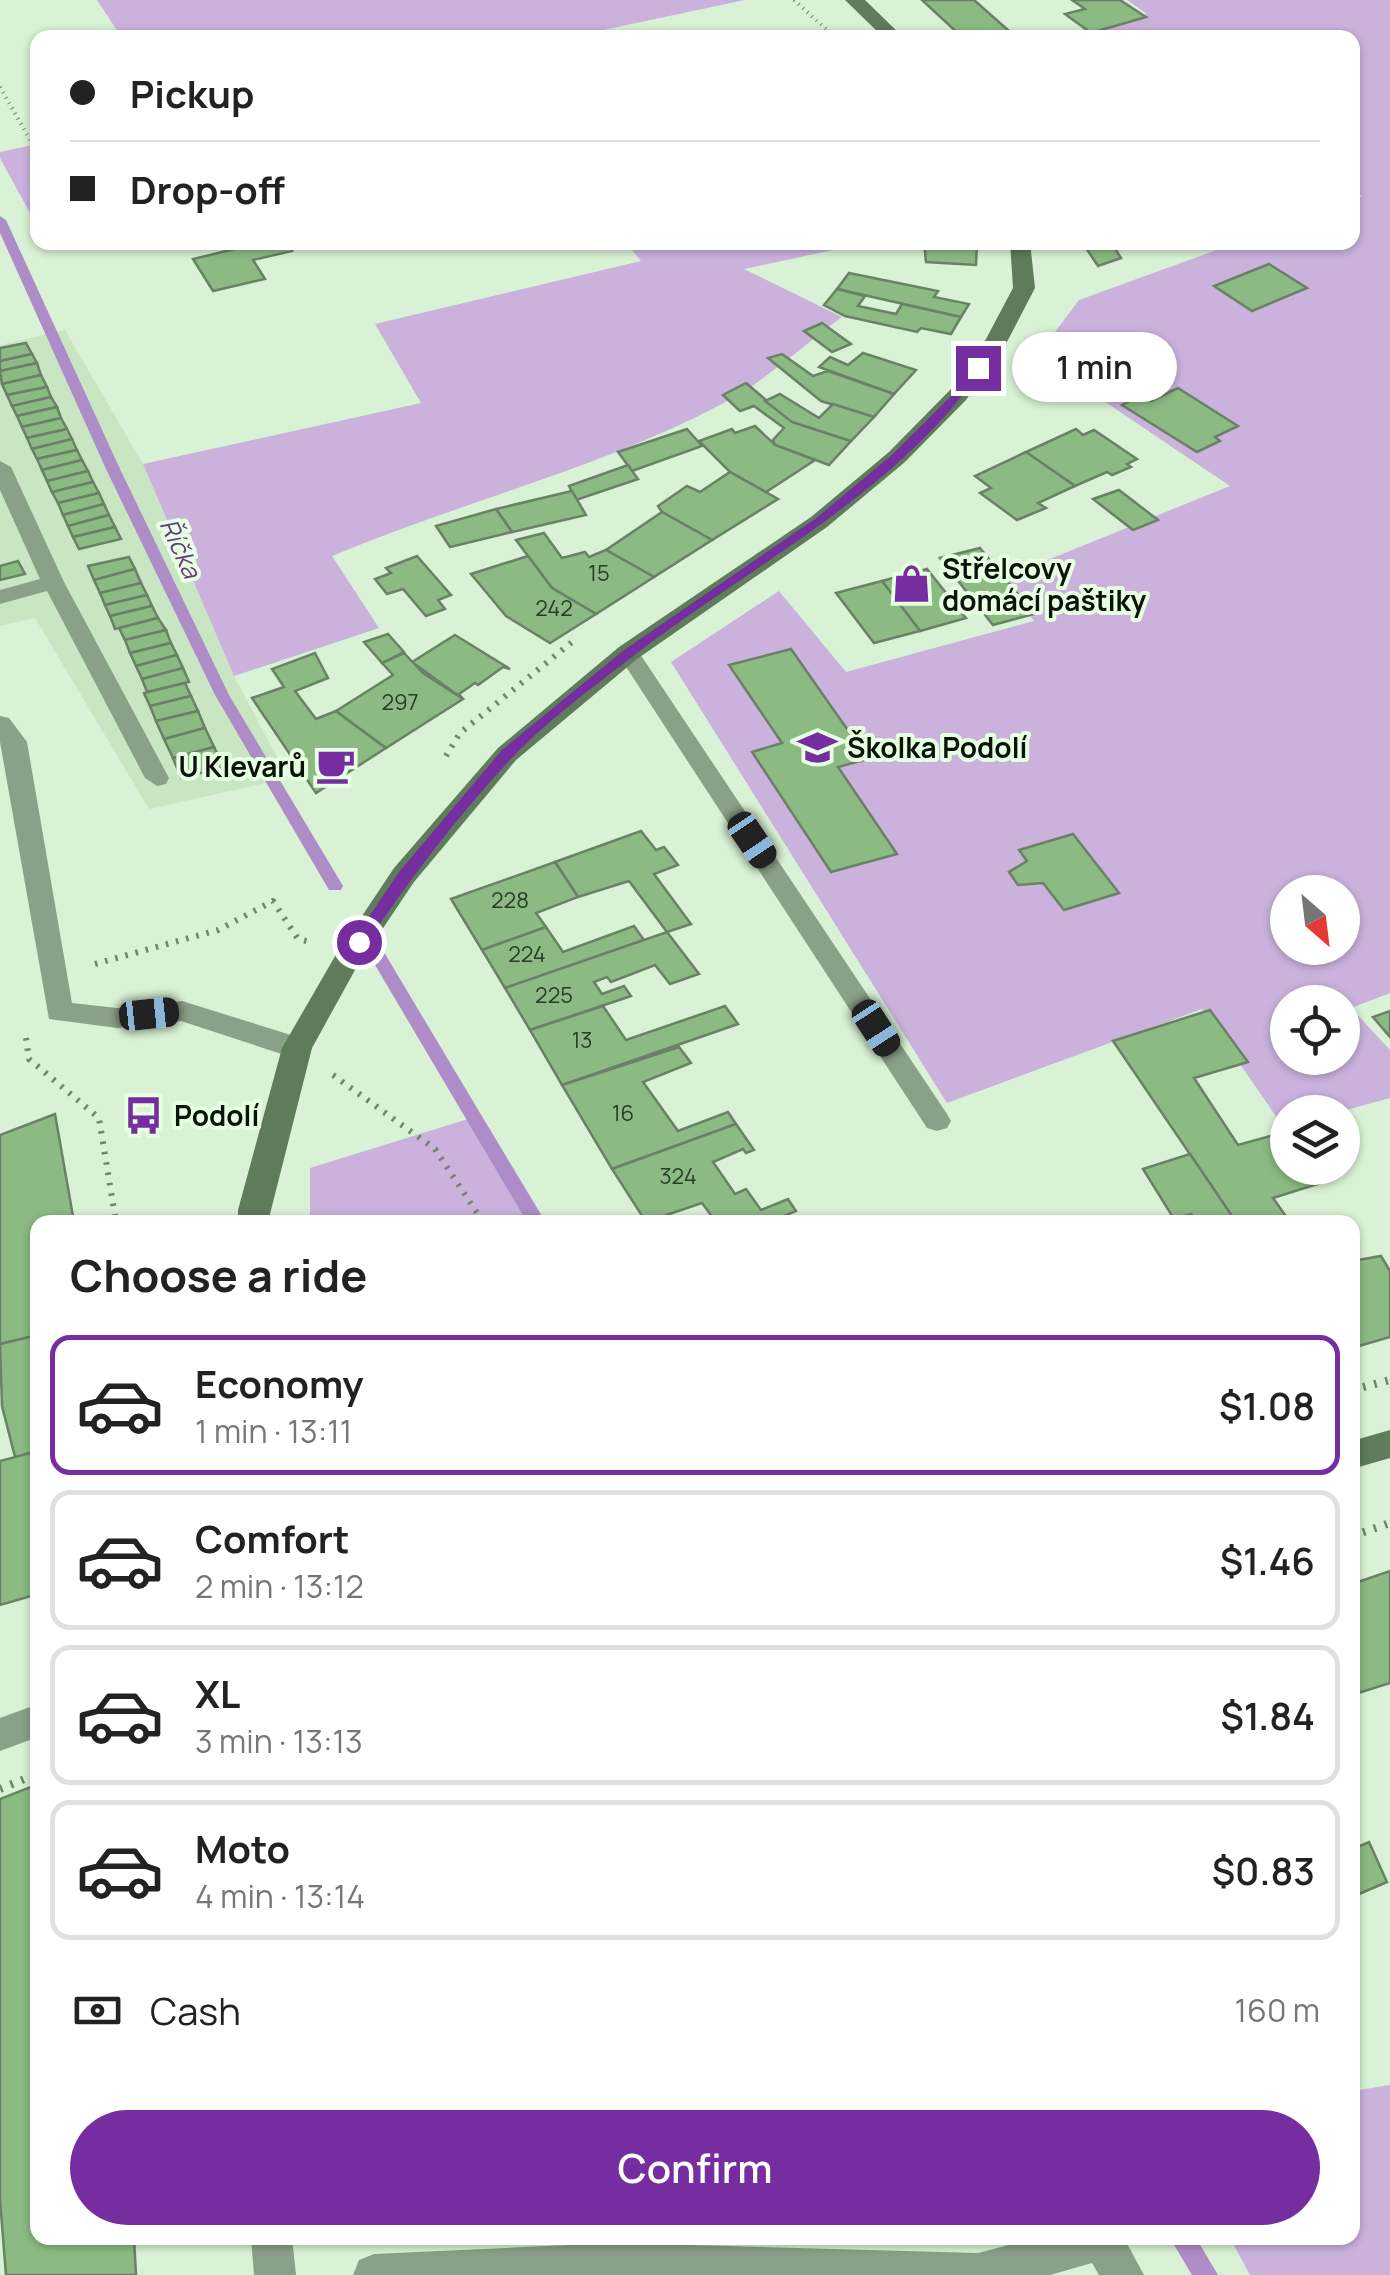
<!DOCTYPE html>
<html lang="en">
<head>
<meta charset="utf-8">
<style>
	:root { --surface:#fff; --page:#f6f6f6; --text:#222; --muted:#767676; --line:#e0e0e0; --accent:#762da0 }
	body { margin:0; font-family:Manrope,sans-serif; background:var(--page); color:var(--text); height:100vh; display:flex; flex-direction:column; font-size:38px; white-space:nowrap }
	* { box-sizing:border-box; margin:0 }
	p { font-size:32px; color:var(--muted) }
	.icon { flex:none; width:55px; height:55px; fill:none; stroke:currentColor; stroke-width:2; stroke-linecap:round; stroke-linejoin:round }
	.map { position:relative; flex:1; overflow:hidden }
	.side { position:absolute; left:30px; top:1215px; width:1330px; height:1030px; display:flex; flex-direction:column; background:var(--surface); border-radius:20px; box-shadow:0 2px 8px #0004 }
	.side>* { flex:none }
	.guide { position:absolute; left:30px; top:30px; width:1330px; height:220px; border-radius:20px; box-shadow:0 2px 8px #0004; display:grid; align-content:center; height:220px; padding:0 40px; background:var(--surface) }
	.needle { width:65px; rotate:152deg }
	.buttons { position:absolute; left:1270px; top:875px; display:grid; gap:20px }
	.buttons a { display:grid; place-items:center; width:90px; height:90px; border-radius:50%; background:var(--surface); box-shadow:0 2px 8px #0004; font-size:50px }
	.end { position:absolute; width:45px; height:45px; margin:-22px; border:12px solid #762da0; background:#fff; box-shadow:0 0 0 5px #fff }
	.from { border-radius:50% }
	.bubble { position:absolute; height:70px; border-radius:35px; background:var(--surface); box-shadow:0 2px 8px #0004; font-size:32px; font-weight:600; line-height:70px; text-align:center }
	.car { position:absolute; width:30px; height:60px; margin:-30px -15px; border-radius:12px; box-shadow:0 0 8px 2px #0007; background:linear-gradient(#222 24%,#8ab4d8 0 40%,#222 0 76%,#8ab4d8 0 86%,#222 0) }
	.guide b { display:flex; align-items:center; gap:35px; height:95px; font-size:38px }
	.guide b+b { border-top:2px solid var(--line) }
	.guide i { width:25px; height:25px; background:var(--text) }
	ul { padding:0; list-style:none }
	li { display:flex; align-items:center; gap:30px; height:140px; margin:0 20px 15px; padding:0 20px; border:5px solid var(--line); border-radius:20px }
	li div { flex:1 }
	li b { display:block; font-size:38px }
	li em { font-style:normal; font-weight:600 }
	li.on { border-color:var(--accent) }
	li>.icon { width:90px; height:90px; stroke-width:1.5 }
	h2 { padding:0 40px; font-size:45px; line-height:120px }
	.pay { display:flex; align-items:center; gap:25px; height:110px; padding:0 40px; font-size:38px }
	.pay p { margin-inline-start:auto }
	.cta { display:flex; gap:20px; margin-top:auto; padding:20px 40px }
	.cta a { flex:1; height:115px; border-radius:60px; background:var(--accent); color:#fff; font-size:40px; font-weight:600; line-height:115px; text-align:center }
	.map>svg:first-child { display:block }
	.built { fill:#c9e6c3 }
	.green { fill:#cab2dd; fill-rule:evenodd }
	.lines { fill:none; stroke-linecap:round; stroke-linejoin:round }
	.stream { fill:#ae8cc7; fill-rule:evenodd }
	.building { fill:#8bba83; stroke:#6b8167; stroke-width:2.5 }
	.path-far2 { stroke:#738370; stroke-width:4; stroke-dasharray:1 5; stroke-linecap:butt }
	.path-far1 { stroke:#738370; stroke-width:6; stroke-dasharray:2.5 8; stroke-linecap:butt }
	.path { stroke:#738370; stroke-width:8; stroke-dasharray:2.5 9; stroke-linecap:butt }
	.lane { fill:#8ba088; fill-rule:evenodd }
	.street { fill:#8ba088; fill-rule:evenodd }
	.secondary { fill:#5e7c59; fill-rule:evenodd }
	.route { fill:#762da0 }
	.labels { text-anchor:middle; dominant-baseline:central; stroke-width:8; stroke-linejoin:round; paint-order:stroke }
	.number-label { font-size:22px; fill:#2a3c28 }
	.far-water-label { font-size:25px; font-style:italic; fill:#683b84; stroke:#e6ffe1 }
	.poi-label { font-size:28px; font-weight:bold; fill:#0a1209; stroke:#e6ffe1; text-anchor:start }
</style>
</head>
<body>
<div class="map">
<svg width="1390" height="2275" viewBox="0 0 1390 2275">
	<rect width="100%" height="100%" fill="#d9f1d4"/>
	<path class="built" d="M 65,330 L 143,464 L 234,676 L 288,778 L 149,809 L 35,618 L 0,626 L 0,345 Z"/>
	<g class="green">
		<path d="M 97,0 L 745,0 L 570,37 L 122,38 Z"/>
		<path d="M 1127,0 L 1390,0 L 1390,993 L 1351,1008 L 1390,1050 L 1390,1098 L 1339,1112 L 1288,1112 L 1287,1127 L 1284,1128 L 1202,1009 L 947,1103 L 671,662 L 779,591 L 846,672 L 1034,621 L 1003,578 L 1230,486 L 1037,356 L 1079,300 L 1236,243 L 1352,242 L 1353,200 L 1362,196 L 1353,190 L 1352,38 L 1076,35 L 1147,14 ZM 1288,892 L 1342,892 L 1342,948 L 1288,948 ZM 1288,1002 L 1342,1002 L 1342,1058 L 1288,1058 Z"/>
		<path d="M 37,144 L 38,144 L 37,226 L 0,158 L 0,152 Z"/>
		<path d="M 828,242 L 833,250 L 744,269 L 842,317 C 804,345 765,381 724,403 C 599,469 461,502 332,556 L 379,628 L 234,676 L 143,464 L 421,403 L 375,324 L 641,261 L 626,243 Z"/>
		<path d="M 481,1115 L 546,1222 L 310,1222 L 310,1168 Z"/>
		<path d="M 1390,2085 L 1390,2275 L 1250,2275 L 1230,2238 L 1352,2238 L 1353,2091 Z"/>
	</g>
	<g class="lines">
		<g class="stream">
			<path d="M 0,216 L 6,220 L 120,469 L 229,695 L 343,886 L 341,890 L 329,890 L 215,695 L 106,469 L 0,233 Z"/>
			<path d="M 360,920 L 366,922 L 545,1222 L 527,1222 L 352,926 Z"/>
			<path d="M 1170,2238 L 1196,2238 L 1218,2275 L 1192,2275 Z"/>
		</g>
	</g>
	<g class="building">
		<path d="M 922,0 L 974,0 L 1009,31 L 985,38 L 963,38 Z"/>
		<path d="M 1072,0 L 1120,0 L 1146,17 L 1091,33 L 1065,14 L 1085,9 Z"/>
		<path d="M 239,242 L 286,242 L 292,251 L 253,260 L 265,279 L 213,291 L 193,259 L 243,247 Z"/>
		<path d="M 924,242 L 977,242 L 976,265 L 926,262 Z"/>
		<path d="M 1082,242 L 1111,242 L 1121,258 L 1098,266 Z"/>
		<path d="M 1269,264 L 1307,288 L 1252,311 L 1214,286 Z"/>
		<path d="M 849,273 L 938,291 L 934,297 L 969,304 L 961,317 L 837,289 Z"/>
		<path d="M 837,289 L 865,296 L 858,306 L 896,314 L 902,304 L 961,317 L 951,334 L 921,328 L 917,332 L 845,316 L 824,305 Z"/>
		<path d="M 822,323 L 851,344 L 832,352 L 804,331 Z"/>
		<path d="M 26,343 L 32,354 L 0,361 L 0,348 Z"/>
		<path d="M 863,353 L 916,370 L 894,394 L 819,367 L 830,357 L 848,365 Z"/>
		<path d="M 32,354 L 37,363 L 0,371 L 0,361 Z"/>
		<path d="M 782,354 L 813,376 L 828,371 L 894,394 L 874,417 L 821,401 L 768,358 Z"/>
		<path d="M 37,363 L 41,375 L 2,384 L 0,371 Z"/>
		<path d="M 41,375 L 47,387 L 7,395 L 2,384 Z"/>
		<path d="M 746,383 L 792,422 L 851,441 L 829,465 L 775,445 L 773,440 L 784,428 L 754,406 L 740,411 L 723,395 Z"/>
		<path d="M 47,387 L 51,397 L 12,406 L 7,395 Z"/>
		<path d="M 1178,388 L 1238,426 L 1215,437 L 1220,441 L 1197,452 L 1122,405 L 1141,395 L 1151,401 Z"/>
		<path d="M 780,394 L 819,418 L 833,404 L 874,417 L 851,441 L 792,422 L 765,401 Z"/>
		<path d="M 51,397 L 57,407 L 17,416 L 12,406 Z"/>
		<path d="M 57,407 L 61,418 L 22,427 L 17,416 Z"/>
		<path d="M 61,418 L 67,429 L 27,438 L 22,427 Z"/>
		<path d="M 755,426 L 775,445 L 815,460 L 766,492 L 730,472 L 699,441 L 732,429 L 735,433 Z"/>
		<path d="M 67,429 L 72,439 L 32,449 L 27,438 Z"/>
		<path d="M 687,429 L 702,446 L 632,471 L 618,452 Z"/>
		<path d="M 1076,429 L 1083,435 L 1094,430 L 1137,459 L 1127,464 L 1131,467 L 1112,475 L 1107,472 L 1075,486 L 1026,452 Z"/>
		<path d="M 72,439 L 77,450 L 37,459 L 32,449 Z"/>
		<path d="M 77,450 L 82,460 L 42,470 L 37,459 Z"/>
		<path d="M 1026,452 L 1075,486 L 1038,503 L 1046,508 L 1017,520 L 980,493 L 991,488 L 975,476 Z"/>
		<path d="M 82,460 L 88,471 L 47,481 L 42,470 Z"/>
		<path d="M 628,465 L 638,479 L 576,500 L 569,486 Z"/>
		<path d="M 88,471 L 93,482 L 52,492 L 47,481 Z"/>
		<path d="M 730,472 L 778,499 L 712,540 L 662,512 L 658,506 L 687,486 L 700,492 Z"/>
		<path d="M 93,482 L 99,493 L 58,503 L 52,492 Z"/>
		<path d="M 1119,490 L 1158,520 L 1133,530 L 1093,499 Z"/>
		<path d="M 572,491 L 586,515 L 512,532 L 496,509 Z"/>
		<path d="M 99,493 L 104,504 L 63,515 L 58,503 Z"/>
		<path d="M 104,504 L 109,515 L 68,526 L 63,515 Z"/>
		<path d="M 496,509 L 512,532 L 450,547 L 436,526 Z"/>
		<path d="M 662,512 L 712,540 L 654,577 L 606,550 Z"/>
		<path d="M 109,515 L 115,527 L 73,537 L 68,526 Z"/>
		<path d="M 115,527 L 121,539 L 79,549 L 73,537 Z"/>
		<path d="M 544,533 L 562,558 L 585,552 L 589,557 L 606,550 L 654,577 L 596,614 L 552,588 L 516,540 Z"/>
		<path d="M 980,548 L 1034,614 L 993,625 L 940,558 Z"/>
		<path d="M 417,556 L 451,595 L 438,600 L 445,609 L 426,616 L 403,589 L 387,594 L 375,579 L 391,573 L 386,568 Z"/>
		<path d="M 528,556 L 552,588 L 596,614 L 550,643 L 506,616 L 471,574 Z"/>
		<path d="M 129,557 L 135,569 L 94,580 L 88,566 Z"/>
		<path d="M 18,561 L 25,574 L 0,580 L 0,566 Z"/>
		<path d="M 135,569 L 141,583 L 100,593 L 94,580 Z"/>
		<path d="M 927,569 L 966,618 L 920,631 L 882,581 Z"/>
		<path d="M 882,581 L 920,631 L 874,643 L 836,593 Z"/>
		<path d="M 141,583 L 147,595 L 105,605 L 100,593 Z"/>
		<path d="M 147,595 L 152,606 L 110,616 L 105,605 Z"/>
		<path d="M 152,606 L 158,618 L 115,629 L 110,616 Z"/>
		<path d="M 158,618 L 166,630 L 125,640 L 119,628 Z"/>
		<path d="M 166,630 L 171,643 L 130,653 L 125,640 Z"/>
		<path d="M 388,634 L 404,652 L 382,663 L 364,642 Z"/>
		<path d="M 455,635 L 510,669 L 503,667 L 478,685 L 475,683 L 459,694 L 463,699 L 412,662 Z"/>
		<path d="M 171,643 L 177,655 L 136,666 L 130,653 Z"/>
		<path d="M 791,649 L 868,759 L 838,767 L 897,854 L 831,872 L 752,752 L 782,743 L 729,665 Z"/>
		<path d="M 315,653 L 328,678 L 295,691 L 316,719 L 336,711 L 386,748 L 316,793 L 252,698 L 284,687 L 272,669 Z"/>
		<path d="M 404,653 L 423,673 L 463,699 L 386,748 L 336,711 L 393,675 L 382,663 Z"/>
		<path d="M 177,655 L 183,668 L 142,679 L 136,666 Z"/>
		<path d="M 183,668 L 189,682 L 147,692 L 142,679 Z"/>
		<path d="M 185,683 L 191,696 L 150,706 L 144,693 Z"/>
		<path d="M 191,696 L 198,711 L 156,721 L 150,706 Z"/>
		<path d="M 198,711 L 205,728 L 164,739 L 156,721 Z"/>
		<path d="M 205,728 L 214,747 L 173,758 L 164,739 Z"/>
		<path d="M 214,747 L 224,767 L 181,778 L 173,758 Z"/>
		<path d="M 641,831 L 656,850 L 664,847 L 678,865 L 654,874 L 691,924 L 667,932 L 629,881 L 578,897 L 555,862 Z"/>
		<path d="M 1073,834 L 1119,893 L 1064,910 L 1043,883 L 1018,885 L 1009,872 L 1027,861 L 1019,850 Z"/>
		<path d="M 555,862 L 578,897 L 536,913 L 546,927 L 482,950 L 451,899 Z"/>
		<path d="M 634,926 L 644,940 L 505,988 L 482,950 L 546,927 L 563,952 Z"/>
		<path d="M 667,932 L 699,974 L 670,984 L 655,965 L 611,982 L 607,977 L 594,982 L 602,994 L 624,986 L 631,996 L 530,1030 L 505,988 Z"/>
		<path d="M 603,1006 L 626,1040 L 725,1006 L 738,1024 L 562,1085 L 530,1030 Z"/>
		<path d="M 1210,1010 L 1248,1062 L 1194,1078 L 1238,1145 L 1288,1131 L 1288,1168 L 1321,1168 L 1330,1180 L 1273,1198 L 1290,1222 L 1236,1222 L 1113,1041 Z"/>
		<path d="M 1390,1011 L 1390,1037 L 1373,1017 Z"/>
		<path d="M 679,1047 L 691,1063 L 643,1082 L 678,1131 L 728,1112 L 736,1124 L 612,1169 L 562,1085 Z"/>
		<path d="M 55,1114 L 74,1222 L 38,1222 L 38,1335 L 0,1344 L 0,1135 Z"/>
		<path d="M 736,1124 L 754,1150 L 746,1153 L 743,1149 L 713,1162 L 735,1194 L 746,1189 L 761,1210 L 788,1199 L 796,1211 L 770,1222 L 716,1222 L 702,1203 L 646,1222 L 612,1169 Z"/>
		<path d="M 1190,1154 L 1236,1222 L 1197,1222 L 1191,1214 L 1174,1219 L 1143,1169 Z"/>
		<path d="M 1381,1256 L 1390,1271 L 1390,1337 L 1352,1348 L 1352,1261 Z"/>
		<path d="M 38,1335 L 38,1451 L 15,1457 L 2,1406 L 0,1344 Z"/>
		<path d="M 38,1451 L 38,1594 L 0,1605 L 0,1461 Z"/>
		<path d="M 1390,1571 L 1390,1683 L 1352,1695 L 1352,1584 Z"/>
		<path d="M 38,1784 L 38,2238 L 134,2238 L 136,2275 L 6,2275 L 0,2200 L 0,1799 Z"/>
		<path d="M 1369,1842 L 1387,1882 L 1352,1897 L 1352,1849 Z"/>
	</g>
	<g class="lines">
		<g class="path-far2">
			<path d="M 794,0 L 826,29"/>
			<path d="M 0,87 L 33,145"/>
		</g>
		<g class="path-far1">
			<path d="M 446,756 L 460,733 L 572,642"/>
			<path d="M 95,964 L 218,930 L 273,901 L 298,939 L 310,942"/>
			<path d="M 26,1038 L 29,1059 L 99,1118 L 116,1222"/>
			<path d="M 333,1075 L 435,1149 L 483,1222"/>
		</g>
		<g class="path">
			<path d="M 1352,1390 L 1390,1380"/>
			<path d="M 1352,1536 L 1390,1523"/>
			<path d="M 0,1789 L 32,1776"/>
		</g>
		<g class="lane">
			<path d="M 0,461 L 11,467 L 64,582 L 169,778 L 166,784 L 157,786 L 145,778 L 47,591 L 0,604 L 0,590 L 40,579 L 0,490 Z"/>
			<path d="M 628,646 L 636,648 L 947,1114 L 951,1121 L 947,1128 L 937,1131 L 927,1128 L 617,653 Z"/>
		</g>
		<g class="street">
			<path d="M 0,716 L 9,718 L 27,742 L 72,1003 L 117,1008 L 182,1001 L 307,1040 L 312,1048 L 307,1056 L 297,1059 L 181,1021 L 117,1028 L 49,1019 L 0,742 Z"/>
			<path d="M 38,1704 L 38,1737 L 0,1751 L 0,1718 Z"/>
			<path d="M 251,2238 L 292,2238 L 296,2275 L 254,2275 Z"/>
			<path d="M 1035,2238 L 1124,2238 L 1144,2275 L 1099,2275 L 1092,2263 L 1050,2275 L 353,2275 L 359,2260 L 374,2254 L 614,2243 L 978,2253 Z"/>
		</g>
		<g class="secondary">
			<path d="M 845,0 L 865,0 L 904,38 L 884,38 Z"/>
			<path d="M 1010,242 L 1030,242 L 1035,288 L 1008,340 L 966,400 L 905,462 L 827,527 L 637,659 L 516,760 L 414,882 L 355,970 L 312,1048 L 268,1222 L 238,1222 L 238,1210 L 282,1048 L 334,958 L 394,868 L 498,748 L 619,647 L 811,517 L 889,452 L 950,390 L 986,339 L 1013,288 Z"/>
			<path d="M 1390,1430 L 1390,1458 L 1352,1469 L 1352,1441 Z"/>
		</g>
	</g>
	<path class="route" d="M 973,365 L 983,368 C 895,495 752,564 632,657 C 593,687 543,724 510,760 C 456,818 408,881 365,946 L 354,946 L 354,939 L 399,872 L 502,750 L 624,650 L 815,519 L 893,454 L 954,393 Z"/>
	<defs>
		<symbol id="shop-bare" viewBox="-9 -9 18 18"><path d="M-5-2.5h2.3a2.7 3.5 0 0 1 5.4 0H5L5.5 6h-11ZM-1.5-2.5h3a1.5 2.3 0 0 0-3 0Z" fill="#762da0" stroke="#e6ffe1" stroke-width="2.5" paint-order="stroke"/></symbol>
		<symbol id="school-bare" viewBox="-9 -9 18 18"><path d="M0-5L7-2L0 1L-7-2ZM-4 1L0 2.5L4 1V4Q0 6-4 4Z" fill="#762da0" stroke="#e6ffe1" stroke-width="2.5" paint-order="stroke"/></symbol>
		<symbol id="cafe-bare" viewBox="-9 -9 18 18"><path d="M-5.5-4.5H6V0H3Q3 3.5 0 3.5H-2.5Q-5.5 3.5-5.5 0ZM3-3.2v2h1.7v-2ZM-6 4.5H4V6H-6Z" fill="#762da0" stroke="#e6ffe1" stroke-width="2.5" paint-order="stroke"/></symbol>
		<symbol id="bus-bare" viewBox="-9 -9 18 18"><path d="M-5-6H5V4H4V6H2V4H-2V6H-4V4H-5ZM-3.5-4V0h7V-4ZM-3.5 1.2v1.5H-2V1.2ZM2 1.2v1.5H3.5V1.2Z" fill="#762da0" stroke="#e6ffe1" stroke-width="2.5" paint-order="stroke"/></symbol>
	</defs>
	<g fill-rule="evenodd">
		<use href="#shop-bare" x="884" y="556" width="55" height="55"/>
		<use href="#school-bare" x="790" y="720" width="55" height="55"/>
		<use href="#cafe-bare" x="308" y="738" width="55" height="55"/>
		<use href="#bus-bare" x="116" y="1088" width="55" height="55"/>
	</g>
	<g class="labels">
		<g class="number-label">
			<text x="599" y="573">15</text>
			<text x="554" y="608">242</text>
			<text x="400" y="702">297</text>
			<text x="510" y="900">228</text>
			<text x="527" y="954">224</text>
			<text x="554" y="995">225</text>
			<text x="582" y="1040">13</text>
			<text x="623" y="1113">16</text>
			<text x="678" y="1176">324</text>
		</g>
		<g class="far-water-label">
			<text transform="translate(181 548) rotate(65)">Říčka</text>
		</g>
		<g class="poi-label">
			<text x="942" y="568">Střelcovy<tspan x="942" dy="32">domácí paštiky</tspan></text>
			<text x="847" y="747">Školka Podolí</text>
			<text x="306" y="766" text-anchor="end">U Klevarů</text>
			<text x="174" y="1115">Podolí</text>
		</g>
	</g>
</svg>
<div class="buttons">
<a><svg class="needle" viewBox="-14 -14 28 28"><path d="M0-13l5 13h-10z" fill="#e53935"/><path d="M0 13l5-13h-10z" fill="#767676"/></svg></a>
<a><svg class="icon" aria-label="locate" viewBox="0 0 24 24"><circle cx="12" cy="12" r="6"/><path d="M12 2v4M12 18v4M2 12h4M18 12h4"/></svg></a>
<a><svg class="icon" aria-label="layers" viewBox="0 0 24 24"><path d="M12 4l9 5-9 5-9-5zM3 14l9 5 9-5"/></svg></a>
</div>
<i class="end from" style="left:359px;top:942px"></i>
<i class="end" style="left:978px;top:368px"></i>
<div class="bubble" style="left:1012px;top:332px;width:165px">1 min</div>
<i class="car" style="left:752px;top:840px;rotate:146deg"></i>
<i class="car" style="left:149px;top:1014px;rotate:84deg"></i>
<i class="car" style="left:876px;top:1028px;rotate:147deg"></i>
<div class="guide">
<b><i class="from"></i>Pickup</b>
<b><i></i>Drop-off</b>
</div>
<section class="side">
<h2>Choose a ride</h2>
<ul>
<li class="on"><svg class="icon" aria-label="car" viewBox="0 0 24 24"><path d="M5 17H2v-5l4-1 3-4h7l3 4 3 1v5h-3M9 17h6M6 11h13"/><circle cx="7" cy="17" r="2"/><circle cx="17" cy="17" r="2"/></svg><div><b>Economy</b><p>1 min · 13:11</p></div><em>$1.08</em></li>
<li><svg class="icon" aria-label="car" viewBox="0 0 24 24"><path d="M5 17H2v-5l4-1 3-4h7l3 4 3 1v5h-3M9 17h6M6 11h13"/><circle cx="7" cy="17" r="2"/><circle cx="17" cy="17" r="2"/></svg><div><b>Comfort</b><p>2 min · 13:12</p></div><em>$1.46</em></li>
<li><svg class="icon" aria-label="car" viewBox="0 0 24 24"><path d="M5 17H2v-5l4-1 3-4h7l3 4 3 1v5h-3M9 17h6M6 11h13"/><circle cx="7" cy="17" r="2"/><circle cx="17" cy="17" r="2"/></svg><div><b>XL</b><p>3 min · 13:13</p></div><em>$1.84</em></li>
<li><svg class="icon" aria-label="car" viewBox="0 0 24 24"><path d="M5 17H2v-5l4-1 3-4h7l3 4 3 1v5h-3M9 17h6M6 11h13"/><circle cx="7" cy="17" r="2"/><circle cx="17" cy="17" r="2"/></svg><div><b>Moto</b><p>4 min · 13:14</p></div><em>$0.83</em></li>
</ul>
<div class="pay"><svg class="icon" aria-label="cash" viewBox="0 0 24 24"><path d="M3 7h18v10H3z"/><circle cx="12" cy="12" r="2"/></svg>Cash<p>160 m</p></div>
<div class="cta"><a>Confirm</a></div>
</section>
</div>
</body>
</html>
